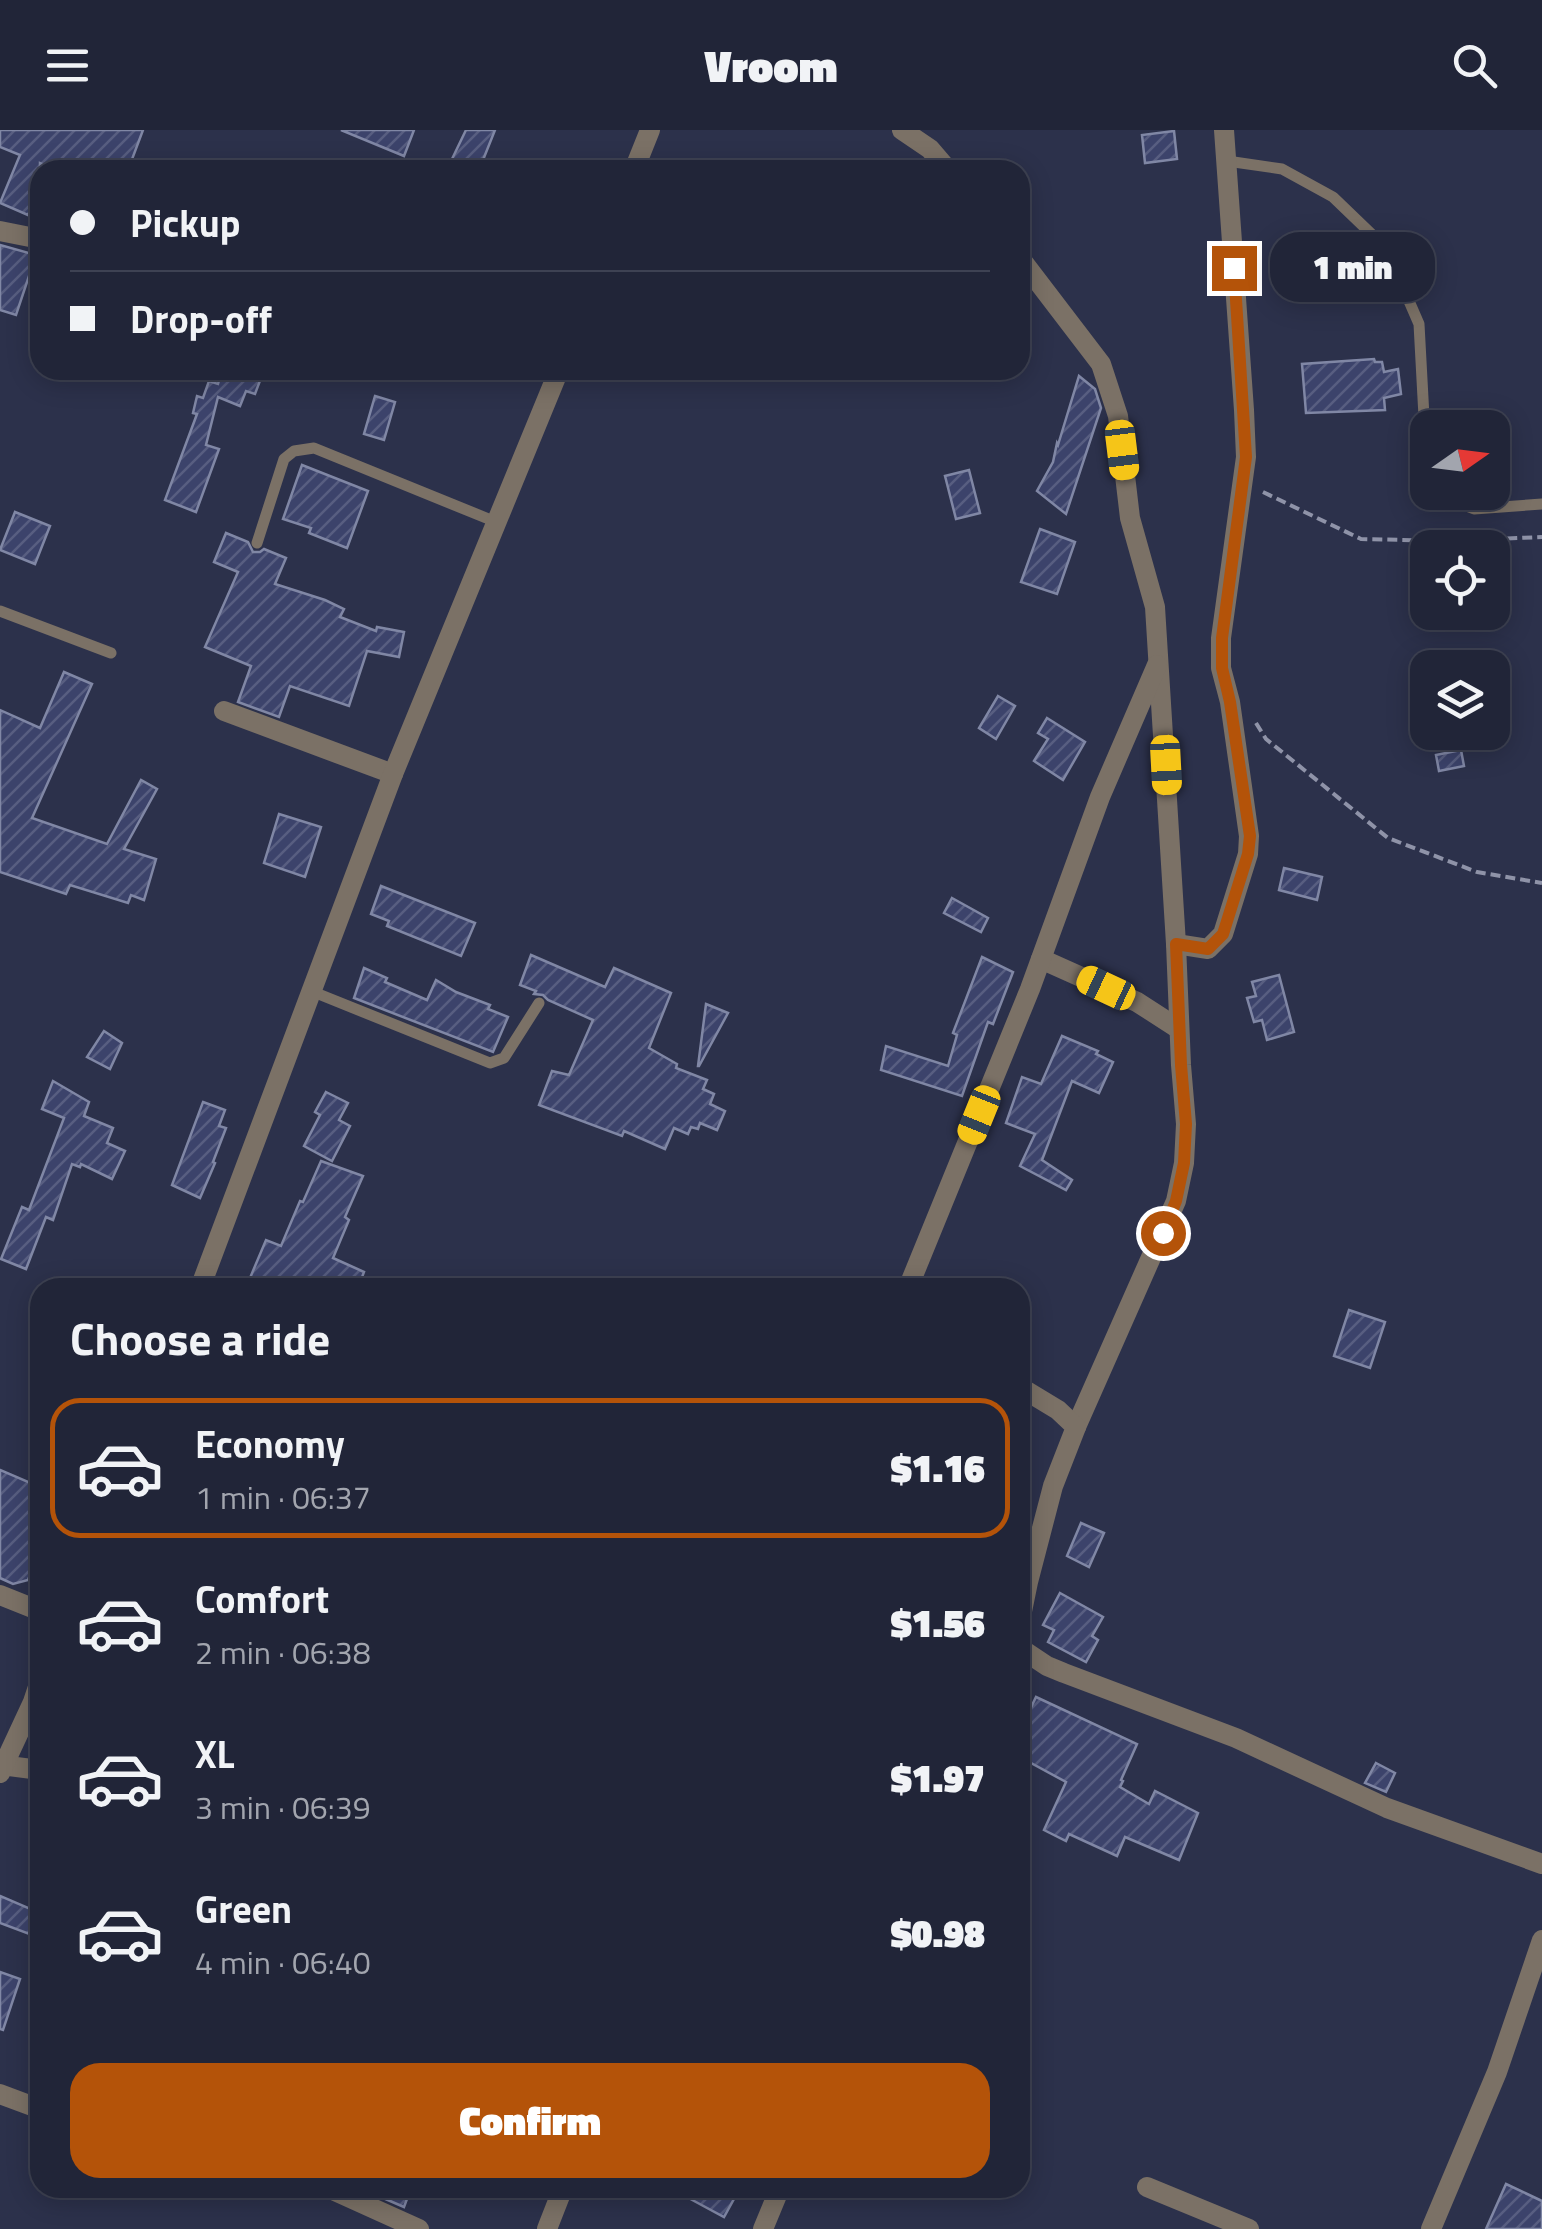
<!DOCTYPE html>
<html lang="en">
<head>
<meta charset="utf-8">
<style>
	:root { --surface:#212538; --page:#2d3143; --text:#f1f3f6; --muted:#a2a5ae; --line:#3e4253; --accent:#b45309 }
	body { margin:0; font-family:"Titillium Web",sans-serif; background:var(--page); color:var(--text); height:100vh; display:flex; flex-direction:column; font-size:38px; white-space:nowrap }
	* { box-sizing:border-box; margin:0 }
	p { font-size:32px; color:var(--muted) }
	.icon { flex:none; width:55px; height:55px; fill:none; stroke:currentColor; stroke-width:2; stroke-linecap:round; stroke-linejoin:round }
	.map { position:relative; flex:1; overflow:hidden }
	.drawer { position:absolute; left:30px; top:1148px; width:1000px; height:920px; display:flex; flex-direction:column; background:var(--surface); border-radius:30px; box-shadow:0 5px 25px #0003,0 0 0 2px var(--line) }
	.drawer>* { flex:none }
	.hud { position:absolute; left:30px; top:30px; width:1000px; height:220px; border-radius:30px; box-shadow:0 5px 25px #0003,0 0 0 2px var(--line); display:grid; align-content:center; height:220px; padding:0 40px; background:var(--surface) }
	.needle { width:65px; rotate:76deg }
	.tools { position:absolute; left:1410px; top:280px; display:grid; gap:20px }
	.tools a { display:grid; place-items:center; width:100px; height:100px; border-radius:20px; background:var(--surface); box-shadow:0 5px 25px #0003,0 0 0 2px var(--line); font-size:50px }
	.end { position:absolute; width:45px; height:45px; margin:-22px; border:12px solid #b45309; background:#fff; box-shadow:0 0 0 5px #fff }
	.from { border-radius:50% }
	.bubble { position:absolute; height:70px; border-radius:30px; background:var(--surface); box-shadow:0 5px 25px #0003,0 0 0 2px var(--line); font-size:32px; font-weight:800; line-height:70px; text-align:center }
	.car { position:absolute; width:30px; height:60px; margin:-30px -15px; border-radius:12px; box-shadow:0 0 8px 2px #0007; background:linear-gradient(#f5c518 24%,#345 0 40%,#f5c518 0 76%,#345 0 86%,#f5c518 0) }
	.hud b { display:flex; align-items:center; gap:35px; height:95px; font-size:38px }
	.hud b+b { border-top:2px solid var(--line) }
	.hud i { width:25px; height:25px; background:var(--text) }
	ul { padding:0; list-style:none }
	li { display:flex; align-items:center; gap:30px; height:140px; margin:0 20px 15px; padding:0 20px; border:5px solid transparent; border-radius:30px }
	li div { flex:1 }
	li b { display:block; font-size:38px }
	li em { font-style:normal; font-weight:800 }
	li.selected { border-color:var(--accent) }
	li>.icon { width:90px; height:90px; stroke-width:1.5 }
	h2 { padding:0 40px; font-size:45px; line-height:120px }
	.button { display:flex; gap:20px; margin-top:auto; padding:20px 40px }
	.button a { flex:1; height:115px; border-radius:30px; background:var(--accent); color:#fff; font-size:40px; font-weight:800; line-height:115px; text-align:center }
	header { display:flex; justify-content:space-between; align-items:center; height:130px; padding:0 40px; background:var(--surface); font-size:45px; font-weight:800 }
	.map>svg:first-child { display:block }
	.building { fill:url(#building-hatch); stroke:#8087a5; stroke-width:2.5 }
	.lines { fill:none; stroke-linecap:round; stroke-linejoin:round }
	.path { stroke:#8f93a8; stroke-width:4; stroke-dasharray:10 5; stroke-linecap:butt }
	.lane { stroke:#7b7166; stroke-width:11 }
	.street { stroke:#7b7166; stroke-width:20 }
	.route { stroke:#b45309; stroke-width:12 }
</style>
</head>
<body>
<header><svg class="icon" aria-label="menu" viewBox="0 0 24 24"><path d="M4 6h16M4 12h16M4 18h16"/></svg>Vroom<svg class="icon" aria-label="search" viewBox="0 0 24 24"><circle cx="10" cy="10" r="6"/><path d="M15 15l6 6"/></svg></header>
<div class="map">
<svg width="1542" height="2099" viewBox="0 0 1542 2099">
	<defs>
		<pattern id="building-hatch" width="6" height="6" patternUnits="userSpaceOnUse" patternTransform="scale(2.5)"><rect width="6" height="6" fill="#3c436b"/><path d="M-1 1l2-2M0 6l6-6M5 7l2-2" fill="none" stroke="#585e81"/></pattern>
	</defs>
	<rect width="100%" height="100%" fill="#2c314b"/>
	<g class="building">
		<path d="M 0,0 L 143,0 L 128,40 L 58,40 L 40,33 L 40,57 L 28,85 L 0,73 L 20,25 L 0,17 Z"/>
		<path d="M 341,0 L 414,0 L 404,26 Z"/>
		<path d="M 466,0 L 495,0 L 479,40 L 452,29 Z"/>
		<path d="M 1174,1 L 1177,29 L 1145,33 L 1142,5 Z"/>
		<path d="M 0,115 L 36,125 L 16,185 L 0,180 Z"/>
		<path d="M 1374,229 L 1375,232 L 1382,232 L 1384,242 L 1398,239 L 1401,264 L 1384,268 L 1385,280 L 1306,283 L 1302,234 Z"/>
		<path d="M 222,240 L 264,240 L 255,264 L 246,261 L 240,276 L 218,267 L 206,315 L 219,319 L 196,382 L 165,370 L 197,284 L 193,283 L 197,266 L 203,268 L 209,251 L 218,254 Z"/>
		<path d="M 1079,246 L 1095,259 L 1101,278 L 1066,384 L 1037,361 L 1053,332 L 1057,313 L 1058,315 Z"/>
		<path d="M 375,266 L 395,272 L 384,310 L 364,304 Z"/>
		<path d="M 302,335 L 368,361 L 347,418 L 309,403 L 311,398 L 283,389 Z"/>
		<path d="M 969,340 L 980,383 L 956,389 L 945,346 Z"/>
		<path d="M 15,382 L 50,396 L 35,434 L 0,420 Z"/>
		<path d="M 1040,399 L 1075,412 L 1057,464 L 1021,452 Z"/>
		<path d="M 226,403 L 248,412 L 253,422 L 260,422 L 264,419 L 286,428 L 275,454 L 325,470 L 344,479 L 340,487 L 376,501 L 377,497 L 404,502 L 399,527 L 367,521 L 349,576 L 290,556 L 279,587 L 238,572 L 251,536 L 205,517 L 238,442 L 214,432 Z"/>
		<path d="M 64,542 L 92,554 L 32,688 L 107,714 L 141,650 L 157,659 L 124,719 L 156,729 L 144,770 L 131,765 L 128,773 L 70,755 L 66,764 L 0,742 L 0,580 L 40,598 Z"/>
		<path d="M 998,566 L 1015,576 L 996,609 L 979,598 Z"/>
		<path d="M 1047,588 L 1085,612 L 1063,650 L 1034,631 L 1048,609 L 1038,603 Z"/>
		<path d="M 1461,620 L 1464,636 L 1439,641 L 1436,625 Z"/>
		<path d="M 279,684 L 321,697 L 305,747 L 264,733 Z"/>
		<path d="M 1284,738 L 1322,747 L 1317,770 L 1279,760 Z"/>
		<path d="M 381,756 L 475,793 L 461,826 L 387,796 L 389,791 L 371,784 Z"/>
		<path d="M 952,768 L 988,788 L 981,802 L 944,783 Z"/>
		<path d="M 531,825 L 605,857 L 614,838 L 671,863 L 649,918 L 677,934 L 676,938 L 707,950 L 703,959 L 714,964 L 710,974 L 725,981 L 717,1000 L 700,993 L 698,999 L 691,997 L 688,1004 L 674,998 L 665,1019 L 624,1001 L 622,1006 L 539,975 L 552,941 L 569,945 L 593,890 L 548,870 L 543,865 L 534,864 L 536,861 L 520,855 Z"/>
		<path d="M 982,827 L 1013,842 L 993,894 L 988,892 L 962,966 L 881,940 L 886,916 L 948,936 L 957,905 L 953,903 Z"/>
		<path d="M 364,838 L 387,848 L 385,852 L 427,870 L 436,850 L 456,862 L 490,875 L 488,879 L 508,887 L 493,922 L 354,868 Z"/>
		<path d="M 1279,845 L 1294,902 L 1267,910 L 1262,890 L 1254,892 L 1247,868 L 1256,866 L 1252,852 Z"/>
		<path d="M 706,874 L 728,883 L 699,936 L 698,936 Z"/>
		<path d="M 104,901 L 122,913 L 110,939 L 87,927 Z"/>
		<path d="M 1062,906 L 1098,921 L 1096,924 L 1113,932 L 1099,963 L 1072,951 L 1042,1030 L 1072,1050 L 1066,1060 L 1020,1036 L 1035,1004 L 1006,993 L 1022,947 L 1041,954 Z"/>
		<path d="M 53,951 L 89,972 L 84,986 L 113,998 L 107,1013 L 125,1021 L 112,1049 L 81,1034 L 80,1037 L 72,1034 L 53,1090 L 46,1087 L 26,1139 L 1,1129 L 22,1077 L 29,1080 L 64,988 L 42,979 Z"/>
		<path d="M 326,962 L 348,973 L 339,990 L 350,996 L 332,1031 L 304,1016 L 320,985 L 315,982 Z"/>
		<path d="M 203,972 L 225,980 L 219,996 L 226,998 L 213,1032 L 215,1033 L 200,1068 L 172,1055 Z"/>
		<path d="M 321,1031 L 363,1046 L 345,1087 L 349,1090 L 333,1128 L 364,1142 L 358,1158 L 273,1158 L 250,1148 L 266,1110 L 281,1116 L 300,1071 L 303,1072 Z"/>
		<path d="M 1349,1180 L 1385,1192 L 1370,1238 L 1334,1226 Z"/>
		<path d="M 0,1340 L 40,1357 L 40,1420 L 28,1450 L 13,1454 L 0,1448 Z"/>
		<path d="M 1081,1393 L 1104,1403 L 1089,1437 L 1067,1426 Z"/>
		<path d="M 1060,1463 L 1103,1487 L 1092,1506 L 1098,1510 L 1086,1532 L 1048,1512 L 1054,1500 L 1043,1495 Z"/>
		<path d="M 1036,1567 L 1137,1614 L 1121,1650 L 1123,1651 L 1120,1657 L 1149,1674 L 1155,1661 L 1198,1683 L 1179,1730 L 1125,1707 L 1117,1726 L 1069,1704 L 1066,1711 L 1044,1700 L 1066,1652 L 1020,1627 L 1020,1588 L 1025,1590 Z"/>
		<path d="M 1376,1633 L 1395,1643 L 1386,1662 L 1365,1653 Z"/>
		<path d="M 0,1766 L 40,1783 L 40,1808 L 0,1793 Z"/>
		<path d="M 0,1842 L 20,1849 L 3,1900 L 0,1899 Z"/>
		<path d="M 1506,2054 L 1542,2071 L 1542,2099 L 1486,2099 Z"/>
		<path d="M 670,2058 L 740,2058 L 724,2087 Z"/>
		<path d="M 386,2059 L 407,2069 L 404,2077 L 383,2068 Z"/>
	</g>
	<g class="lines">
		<g class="path">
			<path d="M 1263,362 L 1361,409 L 1449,411 L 1542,407"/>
			<path d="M 1256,593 L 1266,609 L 1388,708 L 1477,742 L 1542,753"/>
		</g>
		<g class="lane">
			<path d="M 1227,31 L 1282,39 L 1333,67 L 1386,118 L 1419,194 L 1428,361"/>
			<path d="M 1431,362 L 1474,379 L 1542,374"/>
			<path d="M 257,413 L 284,329 L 294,321 L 314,318 L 496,392"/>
			<path d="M 0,481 L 111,523"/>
			<path d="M 311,861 L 490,933 L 504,928 L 539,873"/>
		</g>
		<g class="street">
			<path d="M 902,0 L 930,19 L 948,40"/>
			<path d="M 634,40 L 650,0"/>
			<path d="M 0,101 L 40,109"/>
			<path d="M 1020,128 L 1101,234 L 1118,286 L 1130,388 L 1155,477 L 1176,814 L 1181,935 L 1186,994 L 1184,1033 L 1176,1071 L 1076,1297"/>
			<path d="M 224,581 L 393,644"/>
			<path d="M 1176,814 L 1208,819 L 1223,804 L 1248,724 L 1249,706 L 1230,572 L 1221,538 L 1221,508 L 1246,327 L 1244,280 L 1224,0"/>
			<path d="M 1041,829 L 1137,872 L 1179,899"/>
			<path d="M 200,1158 L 393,644 L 559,240"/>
			<path d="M 908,1158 L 1030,859 L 1100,667 L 1157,535"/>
			<path d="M 1020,1257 L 1058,1280 L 1076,1297 L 1053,1356 L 1028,1452 L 1020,1491"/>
			<path d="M 0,1465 L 40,1481"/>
			<path d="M 1020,1518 L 1047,1536 L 1064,1543 L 1236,1608 L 1387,1678 L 1542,1734"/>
			<path d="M 0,1635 L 40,1640"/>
			<path d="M 0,1643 L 33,1572 L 40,1551"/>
			<path d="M 0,1964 L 40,1979"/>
			<path d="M 1147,2057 L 1249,2099"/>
			<path d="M 328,2058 L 419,2099"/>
			<path d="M 547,2099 L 563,2058"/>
			<path d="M 763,2099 L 780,2058"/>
			<path d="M 1431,2099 L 1497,1942 L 1542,1810"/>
		</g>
	</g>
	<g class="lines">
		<path class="route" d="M 1163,1103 L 1176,1071 L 1184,1033 L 1186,994 L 1181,935 L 1176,814 L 1208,819 L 1223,804 L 1248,724 L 1250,706 L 1230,572 L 1222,538 L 1222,508 L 1246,327 L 1234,138"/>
	</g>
</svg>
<div class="tools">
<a><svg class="needle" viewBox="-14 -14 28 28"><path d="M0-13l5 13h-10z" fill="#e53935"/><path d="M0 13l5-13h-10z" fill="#a2a5ae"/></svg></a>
<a><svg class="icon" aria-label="locate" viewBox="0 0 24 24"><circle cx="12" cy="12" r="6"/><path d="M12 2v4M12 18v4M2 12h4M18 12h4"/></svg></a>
<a><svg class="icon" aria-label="layers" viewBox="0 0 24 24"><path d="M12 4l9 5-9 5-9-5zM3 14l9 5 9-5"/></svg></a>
</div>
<i class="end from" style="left:1163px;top:1103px"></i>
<i class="end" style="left:1234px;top:138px"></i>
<div class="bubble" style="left:1270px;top:102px;width:165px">1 min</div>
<i class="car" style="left:1122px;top:320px;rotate:173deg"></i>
<i class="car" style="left:1166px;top:635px;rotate:177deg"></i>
<i class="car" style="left:1106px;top:858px;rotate:295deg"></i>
<i class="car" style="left:979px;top:985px;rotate:202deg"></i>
<div class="hud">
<b><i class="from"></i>Pickup</b>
<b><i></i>Drop-off</b>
</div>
<section class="drawer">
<h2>Choose a ride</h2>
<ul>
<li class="selected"><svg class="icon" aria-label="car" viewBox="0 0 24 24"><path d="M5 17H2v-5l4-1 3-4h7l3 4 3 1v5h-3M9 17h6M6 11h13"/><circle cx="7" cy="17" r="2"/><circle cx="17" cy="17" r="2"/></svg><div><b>Economy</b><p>1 min · 06:37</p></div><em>$1.16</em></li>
<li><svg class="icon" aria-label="car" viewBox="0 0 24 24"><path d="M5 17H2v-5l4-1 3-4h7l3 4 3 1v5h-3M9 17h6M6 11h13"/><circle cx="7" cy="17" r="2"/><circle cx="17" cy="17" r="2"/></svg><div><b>Comfort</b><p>2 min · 06:38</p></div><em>$1.56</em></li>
<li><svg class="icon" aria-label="car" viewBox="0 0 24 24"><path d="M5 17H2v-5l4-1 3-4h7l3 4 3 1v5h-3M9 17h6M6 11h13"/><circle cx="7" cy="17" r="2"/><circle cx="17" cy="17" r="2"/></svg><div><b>XL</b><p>3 min · 06:39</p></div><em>$1.97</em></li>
<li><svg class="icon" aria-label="car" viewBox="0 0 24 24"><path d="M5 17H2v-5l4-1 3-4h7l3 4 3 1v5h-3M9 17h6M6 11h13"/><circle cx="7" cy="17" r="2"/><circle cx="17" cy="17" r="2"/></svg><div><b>Green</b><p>4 min · 06:40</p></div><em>$0.98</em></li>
</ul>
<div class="button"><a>Confirm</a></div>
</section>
</div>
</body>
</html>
